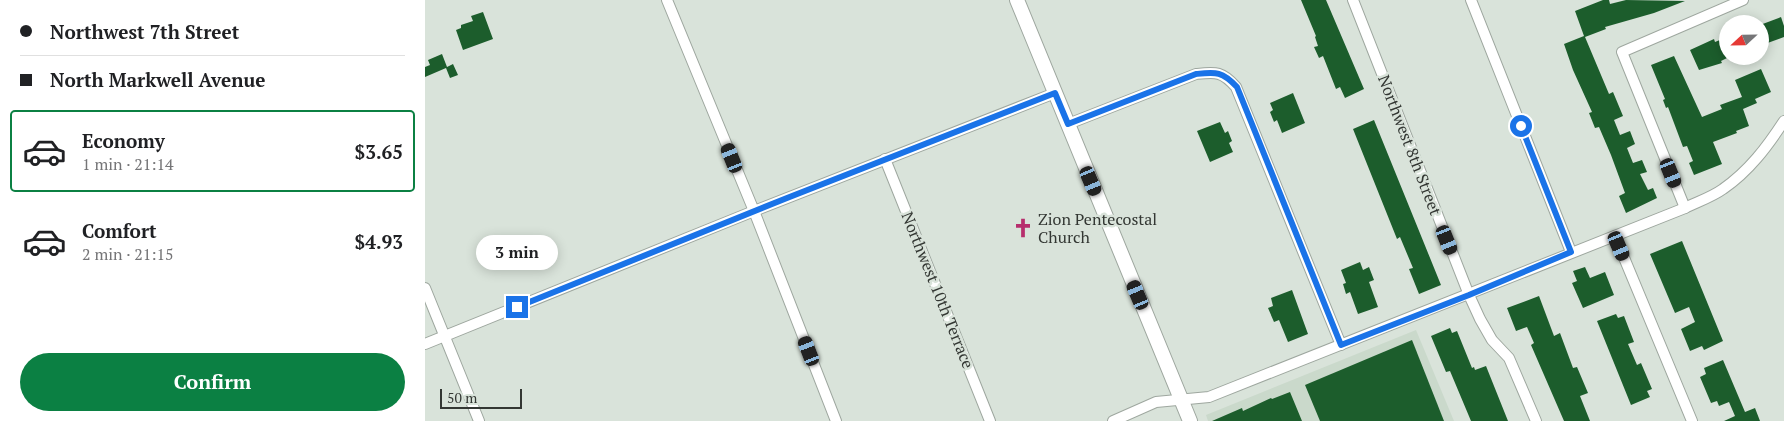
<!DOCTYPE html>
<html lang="en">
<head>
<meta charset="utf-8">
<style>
	:root { --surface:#fff; --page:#f2f2f2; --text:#202124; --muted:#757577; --line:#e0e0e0; --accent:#0b8043 }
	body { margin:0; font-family:"PT Serif",serif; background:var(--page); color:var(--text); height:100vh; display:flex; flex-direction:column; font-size:19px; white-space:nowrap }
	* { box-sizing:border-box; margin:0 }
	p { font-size:16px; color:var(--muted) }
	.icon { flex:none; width:28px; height:28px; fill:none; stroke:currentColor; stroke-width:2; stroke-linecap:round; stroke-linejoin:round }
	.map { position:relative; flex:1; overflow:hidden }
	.side { display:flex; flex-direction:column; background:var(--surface); width:425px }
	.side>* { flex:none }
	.banner { display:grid; align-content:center; height:110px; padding:0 20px; background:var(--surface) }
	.needle { width:32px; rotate:248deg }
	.buttons { position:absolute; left:1294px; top:15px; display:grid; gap:10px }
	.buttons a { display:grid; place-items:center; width:50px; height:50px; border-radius:50%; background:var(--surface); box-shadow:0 2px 12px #0003; font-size:25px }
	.scale { position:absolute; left:15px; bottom:12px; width:82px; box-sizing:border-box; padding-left:5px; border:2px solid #333733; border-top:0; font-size:14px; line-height:18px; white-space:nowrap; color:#333733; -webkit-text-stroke:4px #d9e3da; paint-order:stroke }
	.end { position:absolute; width:22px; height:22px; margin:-11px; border:6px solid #1a73e8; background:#fff; box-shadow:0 0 0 2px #fff }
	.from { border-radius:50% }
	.bubble { position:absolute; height:35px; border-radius:18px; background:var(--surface); box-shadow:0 2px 12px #0003; font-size:16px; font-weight:600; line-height:35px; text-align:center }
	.car { position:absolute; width:15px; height:30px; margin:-15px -8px; border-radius:6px; box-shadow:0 0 4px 1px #0007; background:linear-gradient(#222 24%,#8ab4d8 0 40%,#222 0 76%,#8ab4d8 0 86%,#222 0) }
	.banner b { display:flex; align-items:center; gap:18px; height:48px; font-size:19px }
	.banner b+b { border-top:1px solid var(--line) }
	.banner i { width:12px; height:12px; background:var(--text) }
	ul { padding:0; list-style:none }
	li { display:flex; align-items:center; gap:15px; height:82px; margin:0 10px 8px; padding:0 10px; border:2px solid transparent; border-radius:5px }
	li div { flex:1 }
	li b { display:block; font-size:19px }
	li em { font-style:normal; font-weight:600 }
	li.current { border-color:var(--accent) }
	li>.icon { width:45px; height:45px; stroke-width:1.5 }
	.primary-button { display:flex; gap:10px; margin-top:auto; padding:10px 20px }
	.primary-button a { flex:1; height:58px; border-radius:30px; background:var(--accent); color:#fff; font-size:20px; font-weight:600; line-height:58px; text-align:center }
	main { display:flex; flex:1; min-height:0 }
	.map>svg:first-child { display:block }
	.built { fill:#cad9cb }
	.building { fill:#1c5d2c }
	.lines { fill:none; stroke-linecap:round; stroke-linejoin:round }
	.street-casing { stroke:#9ea79f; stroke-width:12 }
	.secondary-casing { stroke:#9ea79f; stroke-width:16 }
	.street { stroke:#fff; stroke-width:10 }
	.secondary { stroke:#fff; stroke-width:14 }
	.route { stroke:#1a73e8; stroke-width:6 }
	.labels { text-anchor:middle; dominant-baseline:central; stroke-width:5; stroke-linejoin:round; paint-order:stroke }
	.street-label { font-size:16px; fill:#333733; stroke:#d9e3da }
	.poi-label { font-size:16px; fill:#333733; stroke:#d9e3da; text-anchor:start }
</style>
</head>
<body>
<main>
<section class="side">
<div class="banner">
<b><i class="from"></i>Northwest 7th Street</b>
<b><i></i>North Markwell Avenue</b>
</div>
<ul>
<li class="current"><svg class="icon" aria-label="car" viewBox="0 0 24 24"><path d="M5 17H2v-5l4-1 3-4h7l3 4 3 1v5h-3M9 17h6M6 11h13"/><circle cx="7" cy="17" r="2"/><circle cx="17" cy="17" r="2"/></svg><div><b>Economy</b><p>1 min · 21:14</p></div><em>$3.65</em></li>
<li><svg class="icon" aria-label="car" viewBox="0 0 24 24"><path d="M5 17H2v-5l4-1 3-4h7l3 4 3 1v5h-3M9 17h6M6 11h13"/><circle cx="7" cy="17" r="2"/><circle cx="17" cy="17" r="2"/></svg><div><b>Comfort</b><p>2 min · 21:15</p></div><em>$4.93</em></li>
</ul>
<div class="primary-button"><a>Confirm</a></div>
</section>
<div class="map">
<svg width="1359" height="421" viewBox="0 0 1359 421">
	<rect width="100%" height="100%" fill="#d9e3da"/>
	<path class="built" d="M 991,330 L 1029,421 L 783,421 L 781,415 Z"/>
	<g class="building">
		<path d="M 876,0 L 901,0 L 939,89 L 920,98 L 915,87 L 911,89 L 898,56 L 894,58 L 889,47 L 893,46 L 890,37 L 891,36 Z"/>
		<path d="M 1178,0 L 1184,0 L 1185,4 L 1201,0 L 1260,1 L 1229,13 L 1180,27 L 1181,29 L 1160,37 L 1184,94 L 1188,92 L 1198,116 L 1189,120 L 1195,135 L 1205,131 L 1210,144 L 1202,148 L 1208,163 L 1217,160 L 1222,172 L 1215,174 L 1223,190 L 1228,188 L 1232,198 L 1201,213 L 1194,196 L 1200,193 L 1186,155 L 1174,127 L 1170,128 L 1164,113 L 1167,112 L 1148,70 L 1139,44 L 1159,36 L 1150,11 Z"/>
		<path d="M 58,12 L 68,39 L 38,50 L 31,30 L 36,28 L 36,25 L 48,21 L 46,16 Z"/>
		<path d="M 1356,17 L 1359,26 L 1359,37 L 1337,45 L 1335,39 L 1335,25 Z"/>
		<path d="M 1302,37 L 1302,58 L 1296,61 L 1297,63 L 1274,70 L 1265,50 L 1289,39 L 1290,42 Z"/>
		<path d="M 17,54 L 22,67 L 28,64 L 33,75 L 25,78 L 21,68 L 0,77 L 0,67 L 5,65 L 3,60 Z"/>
		<path d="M 1249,56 L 1277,117 L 1297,109 L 1295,105 L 1317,97 L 1310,80 L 1336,69 L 1346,92 L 1330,99 L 1332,103 L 1318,109 L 1324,126 L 1311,131 L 1312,133 L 1288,142 L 1297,164 L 1269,175 L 1264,163 L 1268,161 L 1262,146 L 1258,147 L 1243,107 L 1241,108 L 1238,100 L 1240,99 L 1226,65 Z"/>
		<path d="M 868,93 L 880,123 L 857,133 L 852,120 L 849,122 L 845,112 L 848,110 L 845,103 Z"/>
		<path d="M 949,120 L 1016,285 L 994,294 L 984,269 L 988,268 L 975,237 L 972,239 L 928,129 Z"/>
		<path d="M 795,122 L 800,133 L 803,131 L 807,141 L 804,143 L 808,152 L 785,162 L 772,131 Z"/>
		<path d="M 1257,241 L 1298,341 L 1279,350 L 1277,346 L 1265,351 L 1256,329 L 1270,322 L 1264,307 L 1250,313 L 1225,254 Z"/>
		<path d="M 935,262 L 938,270 L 944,267 L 949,280 L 944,282 L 953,307 L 933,314 L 925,292 L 921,294 L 918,284 L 921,283 L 916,270 Z"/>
		<path d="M 1160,267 L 1165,278 L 1180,272 L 1189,295 L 1158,308 L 1147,283 L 1152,281 L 1148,271 Z"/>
		<path d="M 867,290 L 883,334 L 863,342 L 854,320 L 849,322 L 843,308 L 848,306 L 846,298 Z"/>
		<path d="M 1114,296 L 1129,336 L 1135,333 L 1148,368 L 1152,367 L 1163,393 L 1155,396 L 1165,421 L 1139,421 L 1106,345 L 1109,343 L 1102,327 L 1091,331 L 1082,308 Z"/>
		<path d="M 1191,314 L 1193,318 L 1199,316 L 1209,342 L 1203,344 L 1212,365 L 1216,363 L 1227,389 L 1222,391 L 1225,397 L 1206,405 L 1172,321 Z"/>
		<path d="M 1025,328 L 1027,333 L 1032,331 L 1047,368 L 1049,367 L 1050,370 L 1061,366 L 1083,421 L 1046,421 L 1025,371 L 1021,372 L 1006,336 Z"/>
		<path d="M 987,340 L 1019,421 L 895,421 L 880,385 Z"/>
		<path d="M 1298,360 L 1320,412 L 1330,408 L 1335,421 L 1299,421 L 1310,416 L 1304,402 L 1294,406 L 1292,401 L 1286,403 L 1275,377 L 1281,374 L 1279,368 Z"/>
		<path d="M 865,392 L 877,421 L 787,421 L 817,408 L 818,411 L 846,398 L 847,399 Z"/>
	</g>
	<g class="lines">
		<defs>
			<g id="street">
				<path d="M 242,0 L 329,211 L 411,421"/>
				<path d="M 928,0 L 1044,295 L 1055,319 L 1067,340 L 1084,358 L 1111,421"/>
				<path d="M 1046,0 L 1146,252"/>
				<path d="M 643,124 L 771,74 C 791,72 797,71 811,87 L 916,345"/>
				<path d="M 460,159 L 565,421"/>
				<path d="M 1260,208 L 1197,52 L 1318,0"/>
				<path d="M 1190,236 L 1267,421"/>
				<path d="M 0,288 L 54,421"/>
				<path d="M 0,344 L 329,211 L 630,93"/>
				<path d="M 688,421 L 731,402 L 784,397 L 1260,208 C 1272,202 1287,197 1298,189 C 1324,171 1342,147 1359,121"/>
			</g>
			<path id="secondary" d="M 592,0 L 765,421"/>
		</defs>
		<use href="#street" class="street-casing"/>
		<use href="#secondary" class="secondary-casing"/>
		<use href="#street" class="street"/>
		<use href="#secondary" class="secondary"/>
	</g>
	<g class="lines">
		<path class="route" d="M 92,307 L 362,198 L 630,93 L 643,124 L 771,74 C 791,72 797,71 812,87 L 916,345 L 1044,295 L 1146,252 L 1096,126"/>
	</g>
	<defs>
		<symbol id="church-bare" viewBox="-9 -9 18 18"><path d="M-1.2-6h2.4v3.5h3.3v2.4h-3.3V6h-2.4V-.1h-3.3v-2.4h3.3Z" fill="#b72e6d" stroke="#d9e3da" stroke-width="2.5" paint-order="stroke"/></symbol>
	</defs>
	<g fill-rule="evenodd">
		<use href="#church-bare" x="584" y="214" width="28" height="28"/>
	</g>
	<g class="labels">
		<g class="street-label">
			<text transform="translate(985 145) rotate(69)">Northwest 8th Street</text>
			<text transform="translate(513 290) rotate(68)">Northwest 10th Terrace</text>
		</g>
		<g class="poi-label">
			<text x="613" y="219">Zion Pentecostal<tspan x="613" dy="18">Church</tspan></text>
		</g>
	</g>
</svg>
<div class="buttons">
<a><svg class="needle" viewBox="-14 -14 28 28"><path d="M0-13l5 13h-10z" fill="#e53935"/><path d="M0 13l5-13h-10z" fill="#757577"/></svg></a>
</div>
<div class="scale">50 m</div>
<i class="end from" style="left:1096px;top:126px"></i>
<i class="end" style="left:92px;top:307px"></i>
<div class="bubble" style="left:51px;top:235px;width:82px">3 min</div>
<i class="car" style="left:307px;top:158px;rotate:338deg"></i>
<i class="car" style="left:1246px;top:173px;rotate:158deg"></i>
<i class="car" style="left:666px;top:181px;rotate:157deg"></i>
<i class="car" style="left:1022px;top:240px;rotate:158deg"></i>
<i class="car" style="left:1194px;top:246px;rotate:157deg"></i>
<i class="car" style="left:713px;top:295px;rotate:337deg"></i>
<i class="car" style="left:384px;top:351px;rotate:339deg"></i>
</div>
</main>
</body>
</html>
